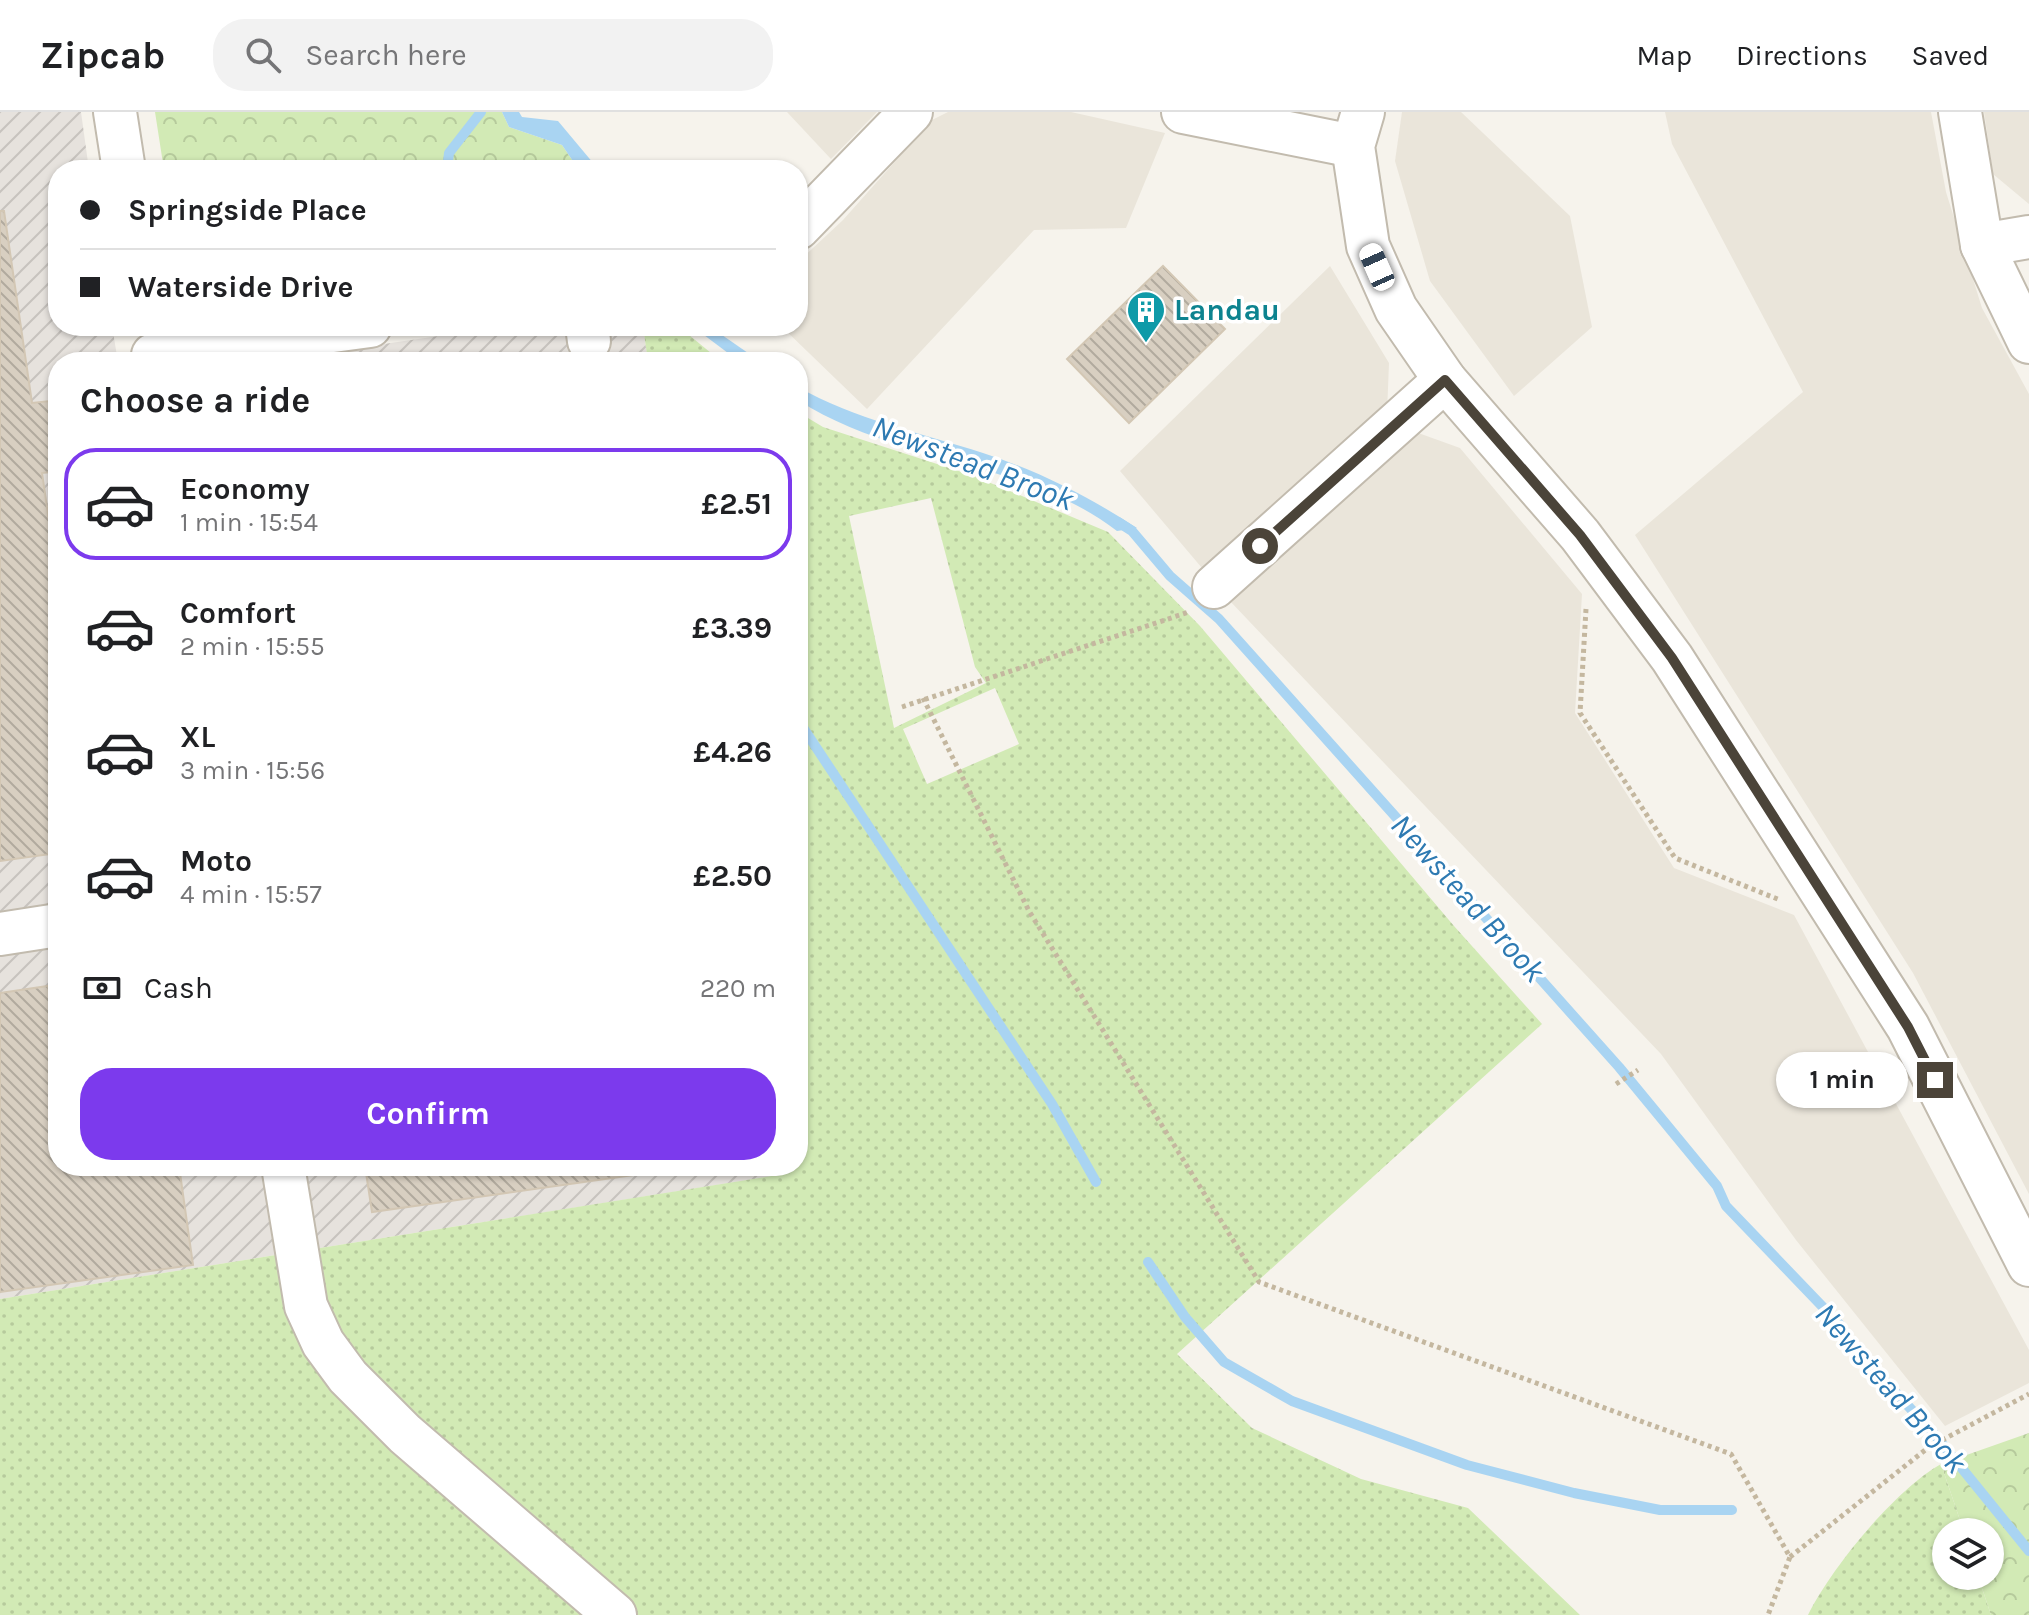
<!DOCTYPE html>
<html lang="en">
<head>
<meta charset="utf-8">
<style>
	:root { --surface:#fff; --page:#f2f2f2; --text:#202124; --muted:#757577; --line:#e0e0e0; --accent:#7c3aed }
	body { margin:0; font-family:Karla,sans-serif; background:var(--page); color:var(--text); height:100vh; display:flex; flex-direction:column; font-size:30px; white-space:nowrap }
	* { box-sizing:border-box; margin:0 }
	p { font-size:26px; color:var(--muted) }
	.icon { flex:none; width:44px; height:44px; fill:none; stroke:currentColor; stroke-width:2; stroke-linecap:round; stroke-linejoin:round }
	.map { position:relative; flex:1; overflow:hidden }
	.drawer { position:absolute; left:48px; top:240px; width:760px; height:824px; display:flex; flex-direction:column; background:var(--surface); border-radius:32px; box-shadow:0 2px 6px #0004 }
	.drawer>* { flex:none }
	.hud { position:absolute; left:48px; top:48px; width:760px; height:176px; border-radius:32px; box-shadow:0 2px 6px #0004; display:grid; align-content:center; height:176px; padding:0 32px; background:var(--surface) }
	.tools { position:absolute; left:1932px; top:1406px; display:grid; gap:16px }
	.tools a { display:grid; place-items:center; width:72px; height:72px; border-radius:50%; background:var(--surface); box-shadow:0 2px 6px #0004; font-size:40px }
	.end { position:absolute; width:36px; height:36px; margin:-18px; border:10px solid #4b4439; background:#fff; box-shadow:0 0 0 4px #fff }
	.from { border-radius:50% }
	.bubble { position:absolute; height:56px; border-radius:28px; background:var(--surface); box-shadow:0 2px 6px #0004; font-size:26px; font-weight:700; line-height:56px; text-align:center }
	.car { position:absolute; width:24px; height:48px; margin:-24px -12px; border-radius:10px; box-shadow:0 0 6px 2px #0007; background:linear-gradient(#fff 24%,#345 0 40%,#fff 0 76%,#345 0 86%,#fff 0) }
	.hud b { display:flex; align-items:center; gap:28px; height:76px; font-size:30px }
	.hud b+b { border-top:2px solid var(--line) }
	.hud i { width:20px; height:20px; background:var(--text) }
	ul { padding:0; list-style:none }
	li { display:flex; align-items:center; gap:24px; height:112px; margin:0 16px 12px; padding:0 16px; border:4px solid transparent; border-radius:32px }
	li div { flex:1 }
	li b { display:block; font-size:30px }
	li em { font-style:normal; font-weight:700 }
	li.selected { border-color:var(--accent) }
	li>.icon { width:72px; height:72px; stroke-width:1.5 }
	h2 { padding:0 32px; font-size:36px; line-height:96px }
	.pay { display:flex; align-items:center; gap:20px; height:88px; padding:0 32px; font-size:30px }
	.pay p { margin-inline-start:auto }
	.button { display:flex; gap:16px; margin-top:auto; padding:16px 32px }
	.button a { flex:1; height:92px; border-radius:32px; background:var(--accent); color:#fff; font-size:32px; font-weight:700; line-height:92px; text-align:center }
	header { display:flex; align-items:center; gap:48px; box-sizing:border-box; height:112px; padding:0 40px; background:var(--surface); border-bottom:2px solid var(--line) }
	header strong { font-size:38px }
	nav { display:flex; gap:44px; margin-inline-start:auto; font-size:28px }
	.search { width:560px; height:72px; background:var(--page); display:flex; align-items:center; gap:20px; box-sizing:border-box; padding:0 28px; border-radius:32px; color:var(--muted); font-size:30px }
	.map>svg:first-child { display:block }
	.residential { fill:#eae5da }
	.industrial { fill:url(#industrial-furrows) }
	.grass { fill:url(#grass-dots); fill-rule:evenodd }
	.forest { fill:url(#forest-crowns) }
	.water { fill:#a9d4f2 }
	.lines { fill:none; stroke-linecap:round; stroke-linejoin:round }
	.stream { stroke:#a9d4f2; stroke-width:10 }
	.building { fill:url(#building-back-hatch); stroke:#d3c7b4; stroke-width:2 }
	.minor-casing { stroke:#c2bbae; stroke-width:46 }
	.path { stroke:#c4b79f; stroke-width:5; stroke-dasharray:4 4; stroke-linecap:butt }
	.minor { stroke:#fff; stroke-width:42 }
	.route { stroke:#4b4439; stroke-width:10 }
	.labels { text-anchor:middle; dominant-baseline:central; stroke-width:7; stroke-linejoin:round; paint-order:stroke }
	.culture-label { font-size:30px; font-weight:bold; fill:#0d838f; stroke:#fff; text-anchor:start }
	.water-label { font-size:32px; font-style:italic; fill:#2e7ab2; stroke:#fff }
</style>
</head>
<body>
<header>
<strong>Zipcab</strong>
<div class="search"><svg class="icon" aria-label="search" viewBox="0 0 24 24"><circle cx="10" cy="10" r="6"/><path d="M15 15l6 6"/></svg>Search here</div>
<nav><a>Map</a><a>Directions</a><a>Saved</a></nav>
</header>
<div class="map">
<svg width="2029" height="1503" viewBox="0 0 2029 1503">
	<defs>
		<pattern id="industrial-furrows" width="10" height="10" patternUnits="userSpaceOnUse" patternTransform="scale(2)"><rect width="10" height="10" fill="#e6e2dd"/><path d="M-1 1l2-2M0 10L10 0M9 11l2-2" fill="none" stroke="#c7c3be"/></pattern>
		<pattern id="grass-dots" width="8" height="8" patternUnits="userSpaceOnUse" patternTransform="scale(2)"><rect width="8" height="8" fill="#d2eab5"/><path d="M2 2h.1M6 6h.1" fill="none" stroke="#b6ca9c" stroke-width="1.8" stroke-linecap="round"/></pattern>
		<pattern id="forest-crowns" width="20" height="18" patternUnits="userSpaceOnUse" patternTransform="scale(2)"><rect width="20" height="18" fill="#d2eab5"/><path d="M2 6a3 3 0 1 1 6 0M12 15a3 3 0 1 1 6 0" fill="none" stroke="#b6ca9c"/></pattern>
		<pattern id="building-back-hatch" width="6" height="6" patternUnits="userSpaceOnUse" patternTransform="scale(2)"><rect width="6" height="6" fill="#d8cfc1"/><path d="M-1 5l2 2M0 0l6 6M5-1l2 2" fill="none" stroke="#b1aa9e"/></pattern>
	</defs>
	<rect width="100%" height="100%" fill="#f6f3ec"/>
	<g class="residential">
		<path d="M 787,0 L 877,0 L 831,47 Z"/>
		<path d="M 948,0 L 1071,0 L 1165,21 L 1126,116 L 1034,118 L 867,297 L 781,214 L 798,214 L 798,150 L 843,108 L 932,8 Z"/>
		<path d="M 1402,0 L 1461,0 L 1570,104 L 1592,215 L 1514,284 L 1430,169 L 1395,49 Z"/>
		<path d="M 1665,0 L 1931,0 L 1946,80 L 1982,196 L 2029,282 L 2029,1082 L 1913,861 L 1635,423 L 1803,280 L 1672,32 Z"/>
		<path d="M 1984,0 L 2029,0 L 2029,92 L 1993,62 Z"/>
		<path d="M 1330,154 L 1389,251 L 1387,301 L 1410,318 L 1460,336 L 1582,482 L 1575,601 L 1674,756 L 1794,803 L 2029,1238 L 2029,1271 L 1945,1314 L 1796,1128 L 1661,942 L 1229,488 L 1120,359 Z"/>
	</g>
	<g class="industrial">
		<path d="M 0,0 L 81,0 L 89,58 L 58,58 L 58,214 L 112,214 L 118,250 L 58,250 L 58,1054 L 777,1054 L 779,1063 L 0,1187 Z"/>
		<path d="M 507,214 L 643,214 L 648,250 L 261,250 Z"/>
	</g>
	<g class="grass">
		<path d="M 643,214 L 678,214 L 722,250 L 648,250 Z"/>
		<path d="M 798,300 L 823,315 L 974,364 L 1108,420 L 1200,514 L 1454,814 L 1542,912 L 1177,1242 L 1252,1316 L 1361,1367 L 1468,1396 L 1580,1503 L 0,1503 L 0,1187 L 778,1063 L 777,1054 L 798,1054 ZM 931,386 L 975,555 L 986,571 L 894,616 L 849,404 ZM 995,576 L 1019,632 L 927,672 L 903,617 Z"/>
		<path d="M 1941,1352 L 1964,1420 L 1946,1420 L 1946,1464 L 1978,1464 L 1991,1503 L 1808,1503 C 1832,1455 1895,1378 1941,1352 Z"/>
	</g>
	<g class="forest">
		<path d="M 155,0 L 502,0 L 509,15 L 562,33 L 579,58 L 164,58 Z"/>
		<path d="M 2029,1321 L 2029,1503 L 1991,1503 L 1978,1464 L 1990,1464 L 1990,1420 L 1964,1420 L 1941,1352 Z"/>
	</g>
	<g class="water">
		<path d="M 502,0 L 519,0 L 522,5 L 558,9 L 599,58 L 579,58 L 562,33 L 509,15 Z"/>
		<path d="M 692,214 L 709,214 L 761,250 L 740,250 Z"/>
		<path d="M 798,275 C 854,307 921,321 983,341 C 1038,359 1088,384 1137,416 L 1117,419 C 1025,348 895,351 798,288 Z"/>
	</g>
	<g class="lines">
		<g class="stream">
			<path d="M 447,58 L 449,41 L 481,0"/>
			<path d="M 1118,410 L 1132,419 L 1170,464 L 1219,507 L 1619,955 L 1717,1074 L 1726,1094 L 1843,1216 L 1851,1232 L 1934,1322 L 2029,1439"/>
			<path d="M 798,608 L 1052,992 L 1096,1070"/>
			<path d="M 1148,1150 L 1185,1205 L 1224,1250 L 1292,1289 L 1467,1353 L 1574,1381 L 1660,1398 L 1732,1398"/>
		</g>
	</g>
	<g class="building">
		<path d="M 0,99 L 4,99 L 32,291 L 50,289 L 58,344 L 58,359 L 42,361 L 58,471 L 58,741 L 0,749 Z"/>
		<path d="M 1163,154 L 1225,217 L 1129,311 L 1067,247 Z"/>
		<path d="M 58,873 L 58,918 L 55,918 L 48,874 Z"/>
		<path d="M 48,874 L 55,918 L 58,918 L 58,1054 L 179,1054 L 193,1153 L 0,1180 L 0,881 Z"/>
		<path d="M 365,1054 L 684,1054 L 684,1056 L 372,1100 Z"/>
	</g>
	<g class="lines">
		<defs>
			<g id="minor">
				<path d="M 115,0 L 124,58"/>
				<path d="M 1183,0 L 1353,34"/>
				<path d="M 1363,0 L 1353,34 L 1368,134 L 1396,197 L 1445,268 L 1580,423 L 1672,546 L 1908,915 L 2029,1153"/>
				<path d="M 1960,0 L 1982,133 L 2029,230"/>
				<path d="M 798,116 L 911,0"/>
				<path d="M 1982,133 L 2029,125"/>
				<path d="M 587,214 L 589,229"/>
				<path d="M 153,243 L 370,214"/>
				<path d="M 1214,475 L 1445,268"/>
				<path d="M 0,822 L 58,813"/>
				<path d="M 283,1054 L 306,1194 L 323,1231 L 348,1265 L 405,1322 L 615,1503"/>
			</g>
		</defs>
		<use href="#minor" class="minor-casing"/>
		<g class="path">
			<path d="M 1586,497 L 1580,601 L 1675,746 L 1780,788"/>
			<path d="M 923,586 L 1029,799 L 1259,1170 L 1731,1342 L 1790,1445 L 1768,1503"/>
			<path d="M 902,595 L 1189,500"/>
			<path d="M 1616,972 L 1638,958"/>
			<path d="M 1790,1445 L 1929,1335 L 2029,1282"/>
		</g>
		<use href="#minor" class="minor"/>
	</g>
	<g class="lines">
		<path class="route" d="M 1260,434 L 1445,268 L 1580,423 L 1672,546 L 1908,915 L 1935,968"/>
	</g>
	<defs>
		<symbol id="building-pin" viewBox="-11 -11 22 30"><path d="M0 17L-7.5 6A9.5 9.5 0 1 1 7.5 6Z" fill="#0f9aa8" stroke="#fff"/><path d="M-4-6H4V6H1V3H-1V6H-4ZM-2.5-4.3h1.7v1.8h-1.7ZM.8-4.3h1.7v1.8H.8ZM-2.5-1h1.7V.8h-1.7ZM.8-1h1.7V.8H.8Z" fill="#fff"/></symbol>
	</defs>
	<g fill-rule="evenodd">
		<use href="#building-pin" x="1124" y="176" width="44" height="60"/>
	</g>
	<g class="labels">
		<g class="culture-label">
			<text x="1174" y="198">Landau</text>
		</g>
		<g class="water-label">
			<text transform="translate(973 351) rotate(21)">Newstead Brook</text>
			<text transform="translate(1468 786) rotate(48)">Newstead Brook</text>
			<text transform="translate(1891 1276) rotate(49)">Newstead Brook</text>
		</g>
	</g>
</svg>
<div class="tools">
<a><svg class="icon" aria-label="layers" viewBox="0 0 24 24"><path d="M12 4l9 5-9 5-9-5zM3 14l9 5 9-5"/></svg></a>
</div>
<i class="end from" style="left:1260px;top:434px"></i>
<i class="end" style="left:1935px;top:968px"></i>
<div class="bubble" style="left:1776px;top:940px;width:132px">1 min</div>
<i class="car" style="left:1377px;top:155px;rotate:336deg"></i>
<div class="hud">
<b><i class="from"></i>Springside Place</b>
<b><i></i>Waterside Drive</b>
</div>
<section class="drawer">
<h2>Choose a ride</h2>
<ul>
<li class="selected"><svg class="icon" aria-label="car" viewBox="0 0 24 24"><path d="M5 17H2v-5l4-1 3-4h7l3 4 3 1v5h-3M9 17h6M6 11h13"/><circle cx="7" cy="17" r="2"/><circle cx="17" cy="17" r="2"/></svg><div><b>Economy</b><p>1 min · 15:54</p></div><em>£2.51</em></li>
<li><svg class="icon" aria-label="car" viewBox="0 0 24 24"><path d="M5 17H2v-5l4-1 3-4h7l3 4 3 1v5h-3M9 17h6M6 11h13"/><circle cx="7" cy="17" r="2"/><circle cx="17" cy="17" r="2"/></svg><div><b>Comfort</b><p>2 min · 15:55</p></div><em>£3.39</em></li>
<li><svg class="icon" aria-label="car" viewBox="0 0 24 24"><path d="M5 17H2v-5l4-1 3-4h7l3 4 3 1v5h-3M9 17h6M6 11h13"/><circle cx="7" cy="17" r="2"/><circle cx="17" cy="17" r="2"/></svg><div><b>XL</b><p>3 min · 15:56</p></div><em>£4.26</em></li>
<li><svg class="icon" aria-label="car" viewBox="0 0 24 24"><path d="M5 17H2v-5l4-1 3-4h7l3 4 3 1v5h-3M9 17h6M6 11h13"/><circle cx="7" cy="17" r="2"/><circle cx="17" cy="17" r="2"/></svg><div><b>Moto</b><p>4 min · 15:57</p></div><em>£2.50</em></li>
</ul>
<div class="pay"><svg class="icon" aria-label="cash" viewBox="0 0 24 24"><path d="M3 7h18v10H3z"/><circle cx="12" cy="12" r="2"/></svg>Cash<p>220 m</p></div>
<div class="button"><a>Confirm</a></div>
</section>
</div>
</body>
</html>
